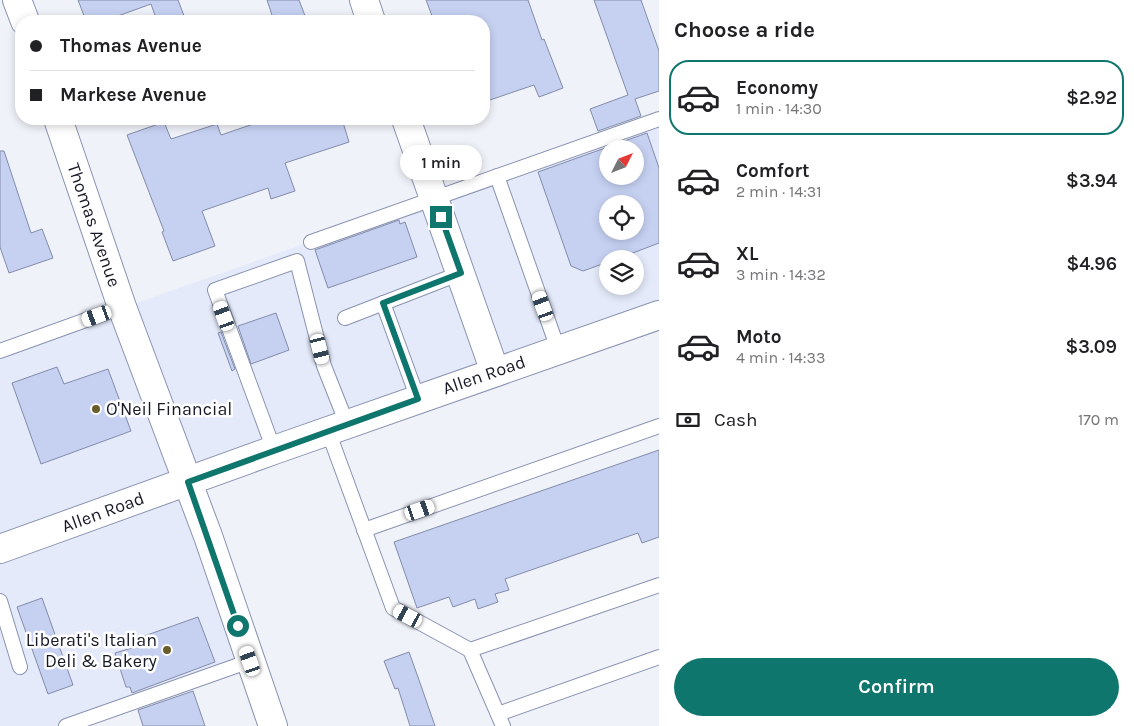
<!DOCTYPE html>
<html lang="en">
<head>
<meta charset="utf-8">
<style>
	:root { --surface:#fff; --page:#f6f6f6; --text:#202124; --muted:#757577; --line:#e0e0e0; --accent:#0f766e }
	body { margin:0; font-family:Karla,sans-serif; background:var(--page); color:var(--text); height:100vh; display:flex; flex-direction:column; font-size:19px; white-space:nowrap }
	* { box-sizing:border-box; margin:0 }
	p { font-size:16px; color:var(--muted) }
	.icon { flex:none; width:28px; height:28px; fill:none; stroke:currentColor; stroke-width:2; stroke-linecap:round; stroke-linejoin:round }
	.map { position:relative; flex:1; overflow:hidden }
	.sheet { display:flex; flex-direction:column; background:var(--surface); width:475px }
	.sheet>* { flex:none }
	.hud { position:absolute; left:15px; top:15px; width:475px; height:110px; border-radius:20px; box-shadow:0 2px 8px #0003; display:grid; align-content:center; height:110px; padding:0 15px; background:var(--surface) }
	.needle { width:32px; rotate:48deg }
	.buttons { position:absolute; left:599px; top:140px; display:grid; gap:10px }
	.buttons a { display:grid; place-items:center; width:45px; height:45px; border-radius:50%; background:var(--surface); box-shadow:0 2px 8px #0003; font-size:25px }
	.end { position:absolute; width:22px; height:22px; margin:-11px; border:6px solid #0f766e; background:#fff; box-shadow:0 0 0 2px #fff }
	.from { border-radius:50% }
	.bubble { position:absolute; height:35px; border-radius:18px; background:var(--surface); box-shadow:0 2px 8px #0003; font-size:16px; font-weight:600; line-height:35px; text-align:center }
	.car { position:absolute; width:15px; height:30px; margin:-15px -8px; border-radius:6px; box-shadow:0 0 4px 1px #0007; background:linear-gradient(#fff 24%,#345 0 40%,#fff 0 76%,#345 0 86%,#fff 0) }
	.hud b { display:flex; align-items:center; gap:18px; height:48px; font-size:19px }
	.hud b+b { border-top:1px solid var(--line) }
	.hud i { width:12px; height:12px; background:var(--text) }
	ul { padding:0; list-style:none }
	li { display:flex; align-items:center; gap:15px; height:75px; margin:0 10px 8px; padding:0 5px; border:2px solid transparent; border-radius:20px }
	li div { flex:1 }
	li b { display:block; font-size:19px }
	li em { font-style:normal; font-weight:600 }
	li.current { border-color:var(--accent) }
	li>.icon { width:45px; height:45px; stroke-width:1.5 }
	h2 { padding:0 15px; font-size:22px; line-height:60px }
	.pay { display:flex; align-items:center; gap:12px; height:55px; padding:0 15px; font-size:19px }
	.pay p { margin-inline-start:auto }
	.cta { display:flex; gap:10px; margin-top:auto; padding:10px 15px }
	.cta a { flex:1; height:58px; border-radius:30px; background:var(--accent); color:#fff; font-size:20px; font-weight:600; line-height:58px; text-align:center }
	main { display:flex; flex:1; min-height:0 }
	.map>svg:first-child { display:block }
	.built { fill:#e4eafa; fill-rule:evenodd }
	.building { fill:#c6d1f2; stroke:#828caa; fill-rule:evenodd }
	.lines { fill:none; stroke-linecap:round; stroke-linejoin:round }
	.service-casing { stroke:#8993b1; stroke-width:16 }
	.minor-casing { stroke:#8993b1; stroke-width:30 }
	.secondary-casing { stroke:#8993b1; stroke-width:30 }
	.service { stroke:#fff; stroke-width:14 }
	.minor { stroke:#fff; stroke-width:28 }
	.secondary { stroke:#fff; stroke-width:28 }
	.route { stroke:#0f766e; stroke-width:6 }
	.poi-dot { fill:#695d2a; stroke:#fff; stroke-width:2 }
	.labels { text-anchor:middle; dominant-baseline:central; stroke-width:5; stroke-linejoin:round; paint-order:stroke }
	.street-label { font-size:18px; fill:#171a26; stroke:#fff }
	.poi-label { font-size:18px; fill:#171a26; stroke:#fff; text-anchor:start }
</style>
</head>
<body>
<main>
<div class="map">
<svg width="659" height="726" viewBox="0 0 659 726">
	<rect width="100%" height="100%" fill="#f0f2f9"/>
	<path class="built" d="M 659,119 L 659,315 L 189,481 L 250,661 L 66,726 L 0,726 L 0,351 ZM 608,149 L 635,149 L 635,176 L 608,176 ZM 608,204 L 635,204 L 635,231 L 608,231 ZM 608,259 L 635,259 L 635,286 L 608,286 Z"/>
	<g class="building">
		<path d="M 78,0 L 178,0 L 186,21 L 157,21 L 151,4 L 104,21 L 86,21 Z"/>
		<path d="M 267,0 L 299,0 L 307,21 L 274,21 Z"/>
		<path d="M 426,0 L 528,0 L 542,40 L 544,39 L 563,88 L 539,97 L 534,85 L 484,102 L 484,21 L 434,21 Z"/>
		<path d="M 594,0 L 641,0 L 659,51 L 659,91 L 635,99 L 641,116 L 598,131 L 590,109 L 628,95 Z"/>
		<path d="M 268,119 L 342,119 L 349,142 L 285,163 L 295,191 L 271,199 L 268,188 L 202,211 L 215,246 L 173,261 L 162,232 L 164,231 L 127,135 L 164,122 L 171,139 L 217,124 L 221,135 Z"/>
		<path d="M 647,133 L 659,168 L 659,243 L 617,259 L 608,259 L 608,262 L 583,271 L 571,266 L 538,172 ZM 608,149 L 635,149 L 635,176 L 608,176 ZM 608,204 L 635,204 L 635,231 L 608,231 Z"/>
		<path d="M 0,151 L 4,151 L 31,233 L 42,229 L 53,258 L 9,273 L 0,247 Z"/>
		<path d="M 399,220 L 400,224 L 405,222 L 417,257 L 328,288 L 315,250 Z"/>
		<path d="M 276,313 L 289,350 L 251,364 L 238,326 Z"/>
		<path d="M 221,332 L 235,369 L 232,371 L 218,333 Z"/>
		<path d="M 57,367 L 64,384 L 108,369 L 131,431 L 41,464 L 12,383 Z"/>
		<path d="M 659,450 L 659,537 L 642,543 L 638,533 L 505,579 L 509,590 L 495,594 L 498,602 L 478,609 L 475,599 L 453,607 L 449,597 L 417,608 L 394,542 Z"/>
		<path d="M 42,598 L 73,685 L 48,694 L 17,607 Z"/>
		<path d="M 198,617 L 215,662 L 132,693 L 130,687 L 126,687 L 115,653 L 135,647 L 133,640 Z"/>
		<path d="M 409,652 L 419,680 L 435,726 L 410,726 L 398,688 L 395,689 L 384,661 Z"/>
		<path d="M 193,691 L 205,726 L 143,726 L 138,710 Z"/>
	</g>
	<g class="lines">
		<defs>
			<g id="service">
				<path d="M 497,176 L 558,349"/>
				<path d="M 311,242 L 659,119"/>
				<path d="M 383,303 L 418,399"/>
				<path d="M 345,318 L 461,273"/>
				<path d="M 0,351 L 122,307"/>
				<path d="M 328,431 L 393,608 L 470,650 L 659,585"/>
				<path d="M 274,450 L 215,290 L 297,261 L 324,366 L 347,424"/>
				<path d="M 364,530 L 659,426"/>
				<path d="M 0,601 L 20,667"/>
				<path d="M 470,650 L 503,726"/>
				<path d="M 498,714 L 659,657"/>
				<path d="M 66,726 L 250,661"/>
			</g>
			<g id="minor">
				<path d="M 17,0 L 25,21"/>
				<path d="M 364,0 L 371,21"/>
				<path d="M 58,119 L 122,307 L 208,536 L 273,726"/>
				<path d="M 406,119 L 495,372"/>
			</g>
			<path id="secondary" d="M 0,549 L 274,450 L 659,315"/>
		</defs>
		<use href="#service" class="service-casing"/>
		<use href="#minor" class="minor-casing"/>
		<use href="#secondary" class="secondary-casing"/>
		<use href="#service" class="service"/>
		<use href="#minor" class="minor"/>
		<use href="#secondary" class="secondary"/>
	</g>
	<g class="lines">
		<path class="route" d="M 238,626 L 188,482 L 418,399 L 383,303 L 461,273 L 441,217"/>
	</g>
	<g class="poi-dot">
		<circle cx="96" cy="409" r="5"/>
		<circle cx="167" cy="650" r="5"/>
	</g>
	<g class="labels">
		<g class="street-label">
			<text transform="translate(94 225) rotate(71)">Thomas Avenue</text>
			<text transform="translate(484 375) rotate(-19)">Allen Road</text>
			<text transform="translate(103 512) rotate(-20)">Allen Road</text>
		</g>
		<g class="poi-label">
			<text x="106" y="409">O'Neil Financial</text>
			<text x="157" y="640" text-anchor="end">Liberati's Italian<tspan x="157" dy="21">Deli &amp; Bakery</tspan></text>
		</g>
	</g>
</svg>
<div class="buttons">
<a><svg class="needle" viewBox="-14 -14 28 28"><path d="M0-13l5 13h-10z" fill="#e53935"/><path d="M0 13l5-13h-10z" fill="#757577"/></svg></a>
<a><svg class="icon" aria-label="locate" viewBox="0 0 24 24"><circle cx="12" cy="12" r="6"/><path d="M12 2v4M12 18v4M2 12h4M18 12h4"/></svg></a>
<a><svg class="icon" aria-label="layers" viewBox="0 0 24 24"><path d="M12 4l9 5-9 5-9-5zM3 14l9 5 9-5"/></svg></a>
</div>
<i class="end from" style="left:238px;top:626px"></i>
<i class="end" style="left:441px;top:217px"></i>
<div class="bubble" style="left:400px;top:145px;width:82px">1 min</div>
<i class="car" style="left:543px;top:306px;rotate:340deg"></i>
<i class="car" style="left:97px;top:316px;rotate:250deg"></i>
<i class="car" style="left:224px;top:316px;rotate:340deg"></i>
<i class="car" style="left:320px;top:349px;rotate:166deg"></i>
<i class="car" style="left:420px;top:510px;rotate:71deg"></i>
<i class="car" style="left:408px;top:616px;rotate:298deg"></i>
<i class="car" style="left:250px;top:661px;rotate:341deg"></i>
<div class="hud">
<b><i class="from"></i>Thomas Avenue</b>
<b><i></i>Markese Avenue</b>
</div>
</div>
<section class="sheet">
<h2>Choose a ride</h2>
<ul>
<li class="current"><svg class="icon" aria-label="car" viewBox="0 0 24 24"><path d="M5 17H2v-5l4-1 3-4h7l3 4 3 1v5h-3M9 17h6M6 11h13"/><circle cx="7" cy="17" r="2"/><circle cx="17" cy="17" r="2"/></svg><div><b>Economy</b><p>1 min · 14:30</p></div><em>$2.92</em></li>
<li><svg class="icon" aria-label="car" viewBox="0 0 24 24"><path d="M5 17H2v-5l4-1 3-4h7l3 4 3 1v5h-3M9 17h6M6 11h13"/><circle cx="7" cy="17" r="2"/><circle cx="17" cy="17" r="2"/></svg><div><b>Comfort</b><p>2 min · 14:31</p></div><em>$3.94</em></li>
<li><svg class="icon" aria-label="car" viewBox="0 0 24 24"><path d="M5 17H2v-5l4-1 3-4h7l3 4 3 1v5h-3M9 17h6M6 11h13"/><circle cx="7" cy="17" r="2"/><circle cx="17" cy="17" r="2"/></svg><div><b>XL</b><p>3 min · 14:32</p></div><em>$4.96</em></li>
<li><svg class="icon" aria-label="car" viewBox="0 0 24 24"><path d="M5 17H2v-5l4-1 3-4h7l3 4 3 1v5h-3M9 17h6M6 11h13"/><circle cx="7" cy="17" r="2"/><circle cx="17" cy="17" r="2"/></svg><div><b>Moto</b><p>4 min · 14:33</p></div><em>$3.09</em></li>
</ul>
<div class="pay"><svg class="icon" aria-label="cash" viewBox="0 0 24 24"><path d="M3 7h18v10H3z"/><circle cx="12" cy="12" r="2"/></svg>Cash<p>170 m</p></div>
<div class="cta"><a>Confirm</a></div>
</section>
</main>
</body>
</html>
